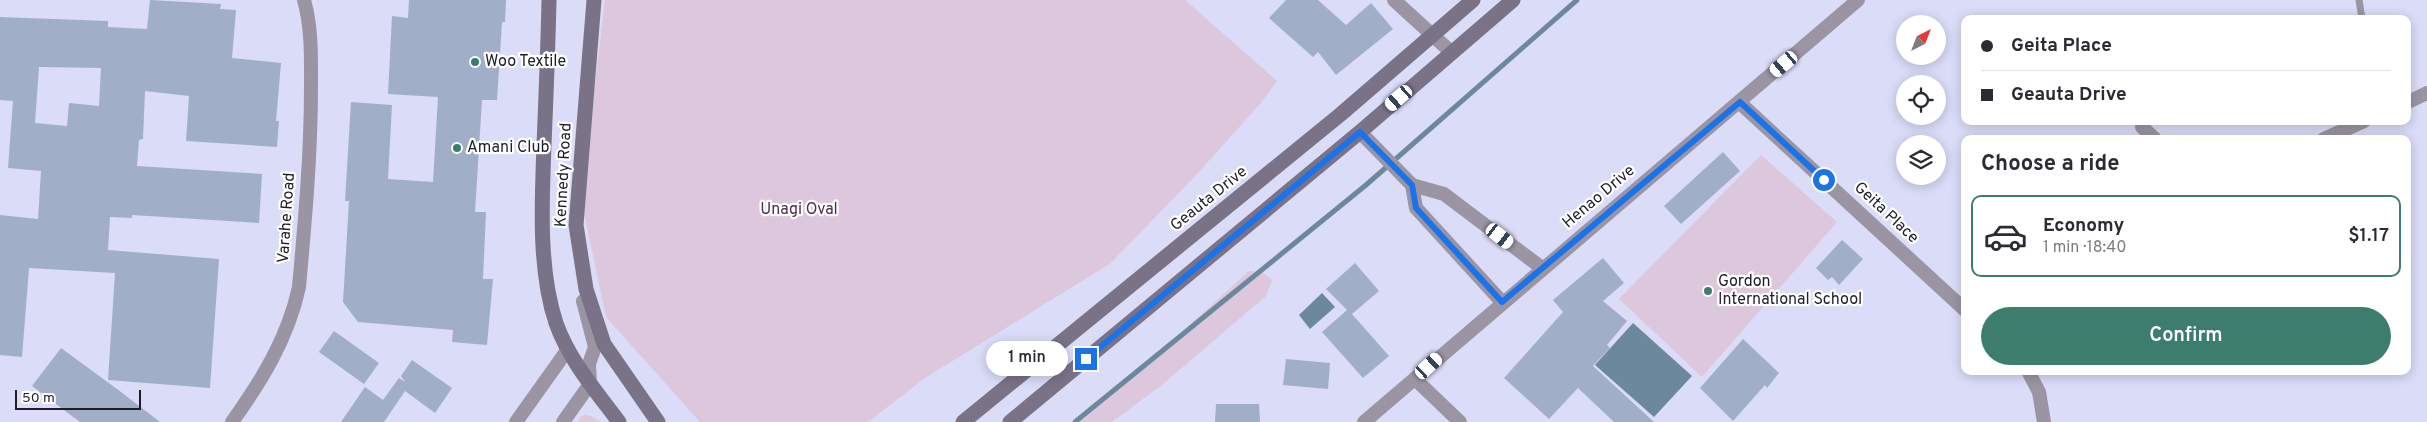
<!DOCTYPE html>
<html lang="en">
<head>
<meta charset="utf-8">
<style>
	:root { --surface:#fff; --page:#f2f2f3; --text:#2b2b33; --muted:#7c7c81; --line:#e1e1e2; --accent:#3c7d6d }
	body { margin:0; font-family:Overpass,sans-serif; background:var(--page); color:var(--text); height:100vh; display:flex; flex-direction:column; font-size:19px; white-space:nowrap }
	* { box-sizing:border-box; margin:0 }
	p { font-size:16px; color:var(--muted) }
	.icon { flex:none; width:28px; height:28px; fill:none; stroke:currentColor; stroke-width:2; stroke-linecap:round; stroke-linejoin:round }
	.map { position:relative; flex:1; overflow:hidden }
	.sheet { position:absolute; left:1961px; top:135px; width:450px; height:240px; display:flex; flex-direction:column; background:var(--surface); border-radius:10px; box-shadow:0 2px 12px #0003 }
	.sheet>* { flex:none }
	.top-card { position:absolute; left:1961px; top:15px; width:450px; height:110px; border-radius:10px; box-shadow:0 2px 12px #0003; display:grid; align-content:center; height:110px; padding:0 20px; background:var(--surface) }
	.needle { width:32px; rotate:42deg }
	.fabs { position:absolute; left:1896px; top:15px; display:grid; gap:10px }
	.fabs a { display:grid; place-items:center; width:50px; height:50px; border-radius:50%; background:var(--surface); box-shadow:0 2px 12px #0003; font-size:25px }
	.scale { position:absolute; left:15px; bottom:12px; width:126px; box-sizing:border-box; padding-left:5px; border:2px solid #1e1e28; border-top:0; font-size:14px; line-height:18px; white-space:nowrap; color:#1e1e28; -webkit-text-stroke:4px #fff; paint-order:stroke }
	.end { position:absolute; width:22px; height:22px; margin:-11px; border:6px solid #1a73e8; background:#fff; box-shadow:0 0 0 2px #fff }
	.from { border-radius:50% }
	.bubble { position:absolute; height:35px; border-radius:18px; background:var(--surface); box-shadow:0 2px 12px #0003; font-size:16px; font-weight:600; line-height:35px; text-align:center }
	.car { position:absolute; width:15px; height:30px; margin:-15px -8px; border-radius:6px; box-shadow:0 0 4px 1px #0007; background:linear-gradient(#fff 24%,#345 0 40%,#fff 0 76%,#345 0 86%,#fff 0) }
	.top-card b { display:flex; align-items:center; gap:18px; height:48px; font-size:19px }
	.top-card b+b { border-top:1px solid var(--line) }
	.top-card i { width:12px; height:12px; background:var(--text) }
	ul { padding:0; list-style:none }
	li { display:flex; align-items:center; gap:15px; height:82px; margin:0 10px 8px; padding:0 10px; border:2px solid transparent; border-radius:10px }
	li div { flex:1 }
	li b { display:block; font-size:19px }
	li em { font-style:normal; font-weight:600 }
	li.selected { border-color:var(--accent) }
	li>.icon { width:45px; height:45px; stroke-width:1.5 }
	h2 { padding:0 20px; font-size:22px; line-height:60px }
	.primary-button { display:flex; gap:10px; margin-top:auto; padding:10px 20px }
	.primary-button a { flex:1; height:58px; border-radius:30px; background:var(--accent); color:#fff; font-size:20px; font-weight:600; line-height:58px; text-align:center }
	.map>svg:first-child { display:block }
	.green { fill:#ddc7dd }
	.water { fill:#6b889d }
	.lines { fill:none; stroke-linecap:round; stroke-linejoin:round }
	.stream { stroke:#6b889d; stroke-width:5 }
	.building { fill:#a0afc7; fill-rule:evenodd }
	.lane { stroke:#9b95a3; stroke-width:7 }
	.street { stroke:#9b95a3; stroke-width:14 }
	.secondary { stroke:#7a7286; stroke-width:15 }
	.route { stroke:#1a73e8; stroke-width:6 }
	.poi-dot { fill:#3c7d6d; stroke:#fff; stroke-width:2 }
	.labels { text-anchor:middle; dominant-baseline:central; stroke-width:4.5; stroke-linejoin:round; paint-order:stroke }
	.poi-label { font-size:16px; fill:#1e1e28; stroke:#fff; text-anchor:start }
	.street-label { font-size:16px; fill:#1e1e28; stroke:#fff }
	.park-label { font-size:16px; fill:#4d2b4f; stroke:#fff }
</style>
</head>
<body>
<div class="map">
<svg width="2427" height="422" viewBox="0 0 2427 422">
	<rect width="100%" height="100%" fill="#dadcf8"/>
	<g class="green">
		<path d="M 605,0 L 1185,0 L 1277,81 L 1260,104 L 1197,174 L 1111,263 L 925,378 L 868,422 L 700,422 L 606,317 L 581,199 Z"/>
		<path d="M 1761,155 L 1837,222 L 1702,377 L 1619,299 Z"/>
		<path d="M 1249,271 L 1262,272 L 1272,280 L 1266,296 L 1163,384 L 1112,422 L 1080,422 L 1118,390 Z"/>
		<path d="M 587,415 L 593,417 L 600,422 L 577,422 L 581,416 Z"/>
	</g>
	<g class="water">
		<path d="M 1322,293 L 1335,307 L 1310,329 L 1299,315 Z"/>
		<path d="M 1633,323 L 1692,376 L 1654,417 L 1595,365 Z"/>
	</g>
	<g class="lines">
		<path class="stream" d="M 1075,422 L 1366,185 L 1577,0"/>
	</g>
	<g class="building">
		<path d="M 150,0 L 221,4 L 220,9 L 236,10 L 232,58 L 281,63 L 276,121 L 279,121 L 277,147 L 186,141 L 189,96 L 145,91 L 143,139 L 139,140 L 137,166 L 262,174 L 259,223 L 132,215 L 132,218 L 110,217 L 108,250 L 219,259 L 210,388 L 108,380 L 115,273 L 29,268 L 22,357 L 0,355 L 0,215 L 38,219 L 41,171 L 8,168 L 13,101 L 0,100 L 0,17 L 108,21 L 108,27 L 147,29 ZM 39,67 L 101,68 L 99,106 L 69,103 L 67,126 L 35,123 Z"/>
		<path d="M 409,0 L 506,0 L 505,22 L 502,22 L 497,100 L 482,100 L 475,212 L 486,212 L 483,279 L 493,279 L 487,345 L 452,342 L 453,330 L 358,322 L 343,302 L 349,201 L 345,201 L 351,102 L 392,105 L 388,179 L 433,182 L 438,97 L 388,94 L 392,16 L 408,18 Z"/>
		<path d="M 1286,0 L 1318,0 L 1346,25 L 1371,3 L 1393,29 L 1336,75 L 1318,52 L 1313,57 L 1269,18 Z"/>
		<path d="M 1723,152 L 1740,171 L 1681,224 L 1664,206 Z"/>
		<path d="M 1842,240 L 1863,259 L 1839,285 L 1832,277 L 1828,280 L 1816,268 Z"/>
		<path d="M 1603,258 L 1624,283 L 1603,301 L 1627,321 L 1607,345 L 1610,348 L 1593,366 L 1654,422 L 1614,422 L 1578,388 L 1549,419 L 1504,378 L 1563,312 L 1553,300 Z"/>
		<path d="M 1355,263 L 1379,291 L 1352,314 L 1389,356 L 1363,378 L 1322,332 L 1347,310 L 1326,289 Z"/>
		<path d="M 334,331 L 379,363 L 364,384 L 319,352 Z"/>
		<path d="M 1743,339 L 1779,373 L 1767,388 L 1765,385 L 1733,421 L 1700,388 Z"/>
		<path d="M 61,348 L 117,389 L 160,422 L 80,422 L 32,386 Z"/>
		<path d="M 1286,359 L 1330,363 L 1328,389 L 1283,385 Z"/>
		<path d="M 412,360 L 452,388 L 435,413 L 405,391 L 384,422 L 341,422 L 365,387 L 383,400 L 399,378 L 405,382 L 401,376 Z"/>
		<path d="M 1216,404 L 1259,404 L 1260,422 L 1215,422 Z"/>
	</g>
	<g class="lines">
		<path class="lane" d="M 2359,0 L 2362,19"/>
		<g class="street">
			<path d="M 1394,0 L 1451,52"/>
			<path d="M 1739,102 L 1965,310"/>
			<path d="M 2408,102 L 2427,93"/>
			<path d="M 2142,127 L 2155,139"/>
			<path d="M 1360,132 L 1412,185 L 1416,208 L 1502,302"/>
			<path d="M 2324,139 L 2364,121"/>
			<path d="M 1412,185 L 1444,194 L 1542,268"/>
			<path d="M 2028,371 L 2039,392 L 2044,422"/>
			<path d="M 1415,379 L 1460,422"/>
			<path d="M 232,422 C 262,380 288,338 299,287 C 305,220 311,154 311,88 C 311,58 312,28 304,0"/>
			<path d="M 516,422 L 568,349"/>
			<path d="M 563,422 L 590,384 L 589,364 L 595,347 L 583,301"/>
			<path d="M 1364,422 L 1858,0"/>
		</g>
		<g class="secondary">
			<path d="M 549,0 C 548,48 546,97 544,145 C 542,201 538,269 556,323 C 569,360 596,391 619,422"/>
			<path d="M 594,0 L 576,225 L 586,289 L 604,344 L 658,422"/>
			<path d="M 963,422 L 1341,114 L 1473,0"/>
			<path d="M 1010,422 L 1360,132 L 1513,0"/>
		</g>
	</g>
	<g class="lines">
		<path class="route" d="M 1086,359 L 1360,132 L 1412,185 L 1416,208 L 1502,302 L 1740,102 L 1824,180"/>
	</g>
	<g class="poi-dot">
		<circle cx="475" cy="62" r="5"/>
		<circle cx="457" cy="148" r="5"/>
		<circle cx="1708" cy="291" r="5"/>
	</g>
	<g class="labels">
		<g class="poi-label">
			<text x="485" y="62">Woo Textile</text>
			<text x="467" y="148">Amani Club</text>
			<text x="1718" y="282">Gordon<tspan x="1718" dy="18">International School</tspan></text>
		</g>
		<g class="street-label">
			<text transform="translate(564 175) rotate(-87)">Kennedy Road</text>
			<text transform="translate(1599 197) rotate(-40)">Henao Drive</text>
			<text transform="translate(1209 199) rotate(-39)">Geauta Drive</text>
			<text transform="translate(1886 213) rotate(43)">Geita Place</text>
			<text transform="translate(287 218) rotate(-86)">Varahe Road</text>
		</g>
		<g class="park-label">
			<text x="799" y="210">Unagi Oval</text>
		</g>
	</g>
</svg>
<div class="fabs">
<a><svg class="needle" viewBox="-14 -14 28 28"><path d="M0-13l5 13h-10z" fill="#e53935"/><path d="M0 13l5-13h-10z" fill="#7c7c81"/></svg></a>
<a><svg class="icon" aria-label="locate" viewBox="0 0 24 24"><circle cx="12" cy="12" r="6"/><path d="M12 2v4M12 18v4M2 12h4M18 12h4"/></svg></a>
<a><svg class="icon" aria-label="layers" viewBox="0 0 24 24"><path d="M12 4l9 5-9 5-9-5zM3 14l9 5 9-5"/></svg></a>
</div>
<div class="scale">50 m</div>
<i class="end from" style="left:1824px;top:180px"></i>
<i class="end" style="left:1086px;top:359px"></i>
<div class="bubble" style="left:986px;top:341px;width:82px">1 min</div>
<i class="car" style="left:1784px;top:64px;rotate:230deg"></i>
<i class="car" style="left:1399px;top:98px;rotate:229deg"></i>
<i class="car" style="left:1500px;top:236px;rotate:128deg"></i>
<i class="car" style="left:1429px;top:366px;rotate:48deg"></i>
<div class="top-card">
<b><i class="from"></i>Geita Place</b>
<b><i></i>Geauta Drive</b>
</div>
<section class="sheet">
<h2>Choose a ride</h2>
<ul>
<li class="selected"><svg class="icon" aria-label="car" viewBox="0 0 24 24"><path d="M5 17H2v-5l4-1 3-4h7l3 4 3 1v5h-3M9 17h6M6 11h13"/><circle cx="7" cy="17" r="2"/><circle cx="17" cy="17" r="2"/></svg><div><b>Economy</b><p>1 min · 18:40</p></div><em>$1.17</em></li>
</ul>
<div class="primary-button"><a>Confirm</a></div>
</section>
</div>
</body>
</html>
